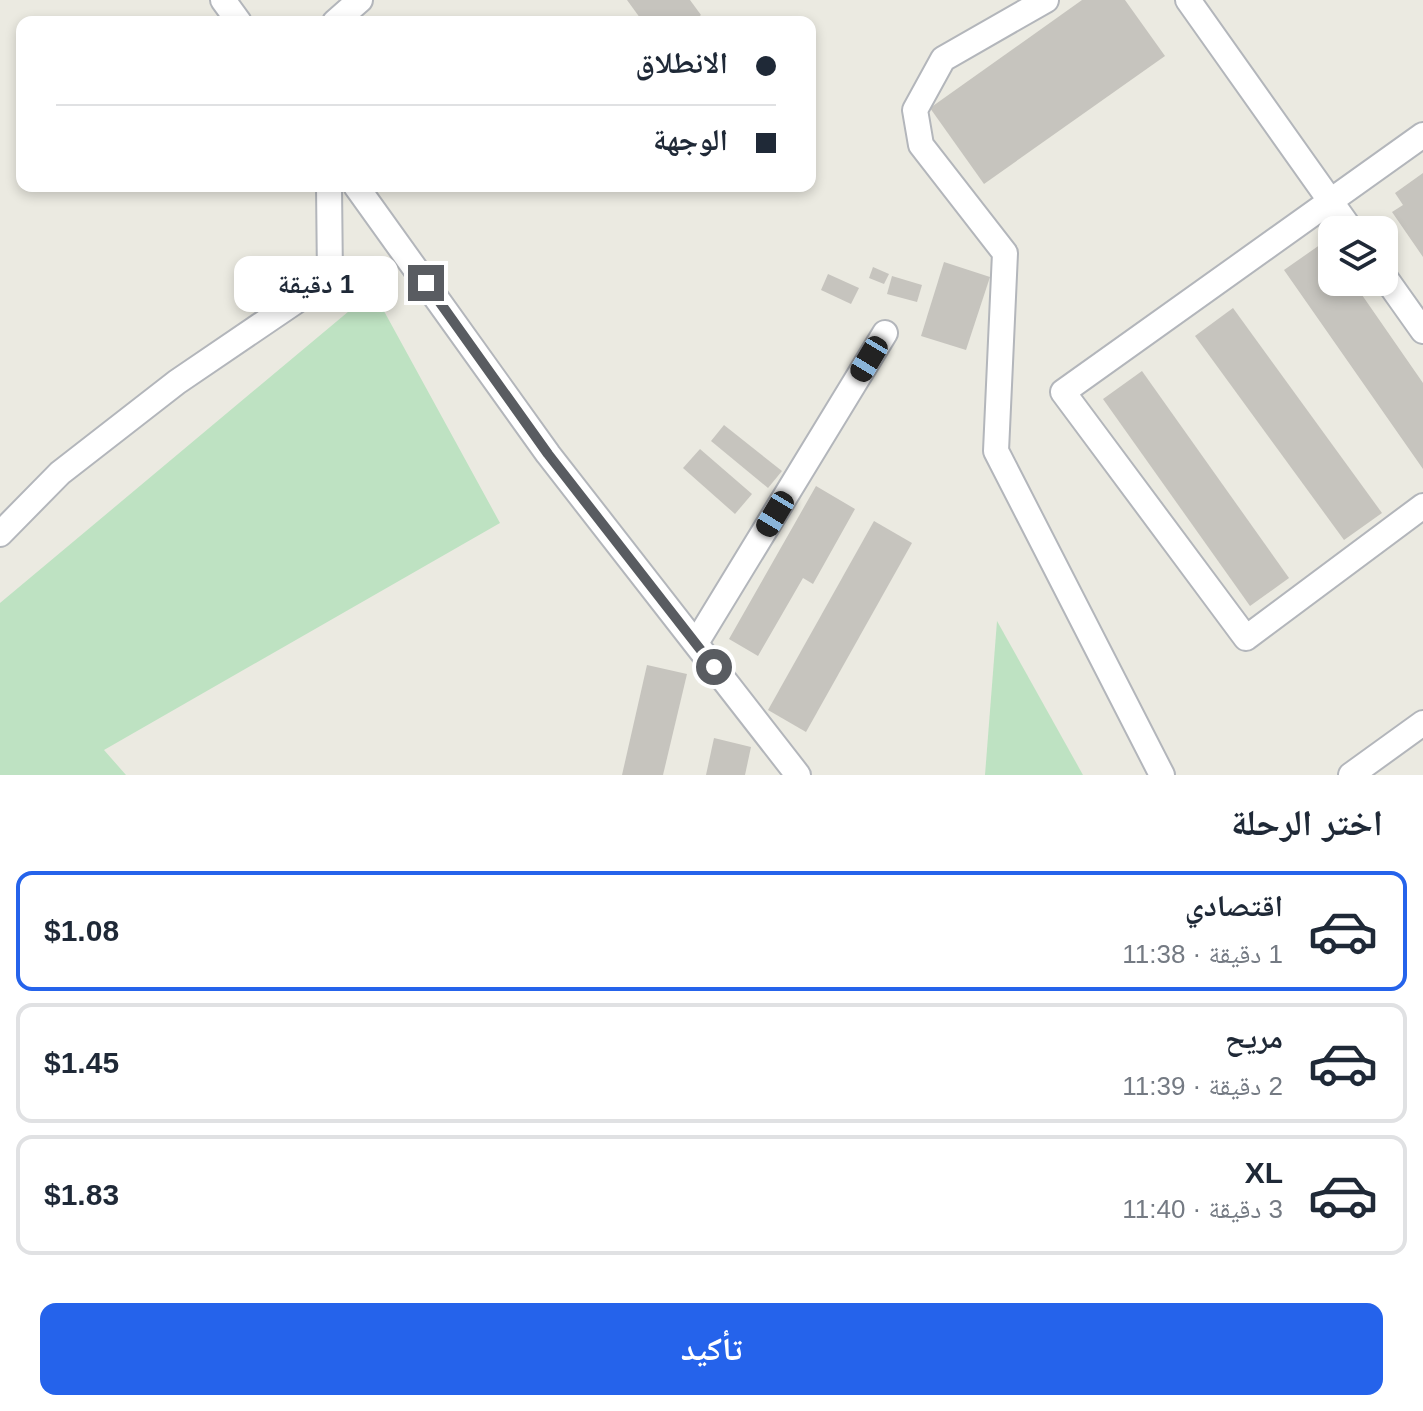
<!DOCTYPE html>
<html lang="ar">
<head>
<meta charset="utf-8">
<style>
	:root { --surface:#fff; --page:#f6f6f7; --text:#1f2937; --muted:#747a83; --line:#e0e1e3; --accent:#2563eb }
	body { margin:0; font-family:Helvetica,"Noto Naskh Arabic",sans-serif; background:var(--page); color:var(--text); direction:rtl; height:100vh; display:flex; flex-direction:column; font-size:30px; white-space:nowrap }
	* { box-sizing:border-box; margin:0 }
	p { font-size:26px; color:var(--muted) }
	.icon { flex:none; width:44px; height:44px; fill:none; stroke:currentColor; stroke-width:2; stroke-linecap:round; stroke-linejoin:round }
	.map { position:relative; height:775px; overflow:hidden; direction:ltr }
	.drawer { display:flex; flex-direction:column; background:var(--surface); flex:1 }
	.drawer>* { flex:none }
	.hud { position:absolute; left:16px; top:16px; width:800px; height:176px; border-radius:16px; box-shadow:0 4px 12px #0003; direction:rtl; display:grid; align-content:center; height:176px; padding:0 40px; background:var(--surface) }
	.fabs { position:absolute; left:1318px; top:216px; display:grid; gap:16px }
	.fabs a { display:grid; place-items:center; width:80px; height:80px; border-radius:16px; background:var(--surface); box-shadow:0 4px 12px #0003; font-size:40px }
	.end { position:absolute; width:36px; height:36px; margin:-18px; border:10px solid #595c61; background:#fff; box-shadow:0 0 0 4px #fff }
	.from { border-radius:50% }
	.bubble { position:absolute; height:56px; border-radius:16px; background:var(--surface); box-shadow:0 4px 12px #0003; font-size:26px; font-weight:700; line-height:56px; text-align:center; direction:rtl }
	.car { position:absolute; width:24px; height:48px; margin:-24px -12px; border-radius:10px; box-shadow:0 0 6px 2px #0007; background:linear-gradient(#222 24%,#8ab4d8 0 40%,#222 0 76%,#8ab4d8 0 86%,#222 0) }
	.hud b { display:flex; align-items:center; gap:28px; height:76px; font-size:30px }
	.hud b+b { border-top:2px solid var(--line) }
	.hud i { width:20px; height:20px; background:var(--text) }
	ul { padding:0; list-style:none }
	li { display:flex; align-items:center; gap:24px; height:120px; margin:0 16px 12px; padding:0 24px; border:4px solid var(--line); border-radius:16px }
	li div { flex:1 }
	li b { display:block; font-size:30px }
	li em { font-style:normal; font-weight:700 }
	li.on { border-color:var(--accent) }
	li>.icon { width:72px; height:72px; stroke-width:1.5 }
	h2 { padding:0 40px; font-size:36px; line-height:96px }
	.button { display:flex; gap:16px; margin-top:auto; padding:16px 40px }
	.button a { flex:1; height:92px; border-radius:16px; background:var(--accent); color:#fff; font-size:32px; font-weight:700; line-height:92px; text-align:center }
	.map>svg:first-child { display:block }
	.green { fill:#bee2c2 }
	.building { fill:#c6c4be }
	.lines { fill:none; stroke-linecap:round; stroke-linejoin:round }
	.street-casing { stroke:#b3b6bb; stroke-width:28 }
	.street { stroke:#fff; stroke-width:24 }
	.route { stroke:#595c61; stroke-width:10 }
</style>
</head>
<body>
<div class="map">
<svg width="1423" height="775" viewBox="0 0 1423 775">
	<rect width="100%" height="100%" fill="#ebeae1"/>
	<g class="green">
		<path d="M 373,291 L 500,523 L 104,750 L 126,775 L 0,775 L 0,603 Z"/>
		<path d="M 997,621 L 1083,775 L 985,775 Z"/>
	</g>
	<g class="building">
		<path d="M 627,0 L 690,0 L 701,15 L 692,22 L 643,22 Z"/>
		<path d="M 1082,0 L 1125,0 L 1165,56 L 984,184 L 930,108 Z"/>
		<path d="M 1423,173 L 1423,257 L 1392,212 L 1403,205 L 1395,193 Z"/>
		<path d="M 1324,242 L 1332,253 L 1332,282 L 1353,282 L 1423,383 L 1423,469 L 1284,270 Z"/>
		<path d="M 944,262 L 990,277 L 966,350 L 921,336 Z"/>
		<path d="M 873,267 L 889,274 L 884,284 L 869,278 Z"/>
		<path d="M 828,274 L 859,288 L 851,304 L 821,290 Z"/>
		<path d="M 892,276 L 922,285 L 917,302 L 887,294 Z"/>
		<path d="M 1233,308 L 1382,513 L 1344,540 L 1195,336 Z"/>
		<path d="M 1142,371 L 1289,578 L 1250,606 L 1103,399 Z"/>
		<path d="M 724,425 L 782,471 L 768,488 L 711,441 Z"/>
		<path d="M 700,449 L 752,494 L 735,514 L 683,468 Z"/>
		<path d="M 816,486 L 855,509 L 813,584 L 803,578 L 758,656 L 729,639 Z"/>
		<path d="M 874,521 L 912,543 L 806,732 L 768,710 Z"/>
		<path d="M 647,665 L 687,674 L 663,775 L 622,775 Z"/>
		<path d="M 714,738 L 751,747 L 745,775 L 706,775 Z"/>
	</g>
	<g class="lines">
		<defs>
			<g id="street">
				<path d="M 223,0 L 239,22"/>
				<path d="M 1046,0 L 943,59 L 915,110 L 921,145 L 1005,253 L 996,451 L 1162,775"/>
				<path d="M 1188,0 L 1351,230"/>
				<path d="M 335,22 L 360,0"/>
				<path d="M 1423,135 L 1063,392 L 1246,638 L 1423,506"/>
				<path d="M 356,186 L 548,454 L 798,775"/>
				<path d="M 1384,276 L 1423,331"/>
				<path d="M 0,534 L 60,473 L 177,382 L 330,278 L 329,186"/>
				<path d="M 696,643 L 885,333"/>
				<path d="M 1351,775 L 1423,723"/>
			</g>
		</defs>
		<use href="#street" class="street-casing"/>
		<use href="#street" class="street"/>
	</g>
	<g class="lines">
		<path class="route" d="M 426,283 L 548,454 L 714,667"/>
	</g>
</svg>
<div class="fabs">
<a><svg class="icon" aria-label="layers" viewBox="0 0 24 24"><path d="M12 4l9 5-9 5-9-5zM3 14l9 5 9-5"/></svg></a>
</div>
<i class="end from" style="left:714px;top:667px"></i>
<i class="end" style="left:426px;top:283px"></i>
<div class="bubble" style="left:234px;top:256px;width:164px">1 دقيقة</div>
<i class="car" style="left:869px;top:359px;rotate:211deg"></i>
<i class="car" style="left:775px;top:514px;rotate:211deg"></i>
<div class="hud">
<b><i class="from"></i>الانطلاق</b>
<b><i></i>الوجهة</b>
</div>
</div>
<section class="drawer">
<h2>اختر الرحلة</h2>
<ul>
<li class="on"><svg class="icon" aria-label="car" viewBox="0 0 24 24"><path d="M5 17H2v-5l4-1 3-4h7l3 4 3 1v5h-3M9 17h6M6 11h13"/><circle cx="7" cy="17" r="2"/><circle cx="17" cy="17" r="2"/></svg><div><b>اقتصادي</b><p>1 دقيقة · 11:38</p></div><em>$1.08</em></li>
<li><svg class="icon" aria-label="car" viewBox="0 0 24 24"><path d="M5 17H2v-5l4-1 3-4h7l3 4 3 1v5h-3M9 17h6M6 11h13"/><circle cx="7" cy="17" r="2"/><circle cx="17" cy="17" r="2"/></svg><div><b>مريح</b><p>2 دقيقة · 11:39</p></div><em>$1.45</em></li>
<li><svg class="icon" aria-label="car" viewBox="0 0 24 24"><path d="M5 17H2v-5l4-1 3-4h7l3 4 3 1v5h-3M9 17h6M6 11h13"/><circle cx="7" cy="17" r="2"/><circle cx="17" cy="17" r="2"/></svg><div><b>XL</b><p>3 دقيقة · 11:40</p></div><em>$1.83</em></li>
</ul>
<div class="button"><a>تأكيد</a></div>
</section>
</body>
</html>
